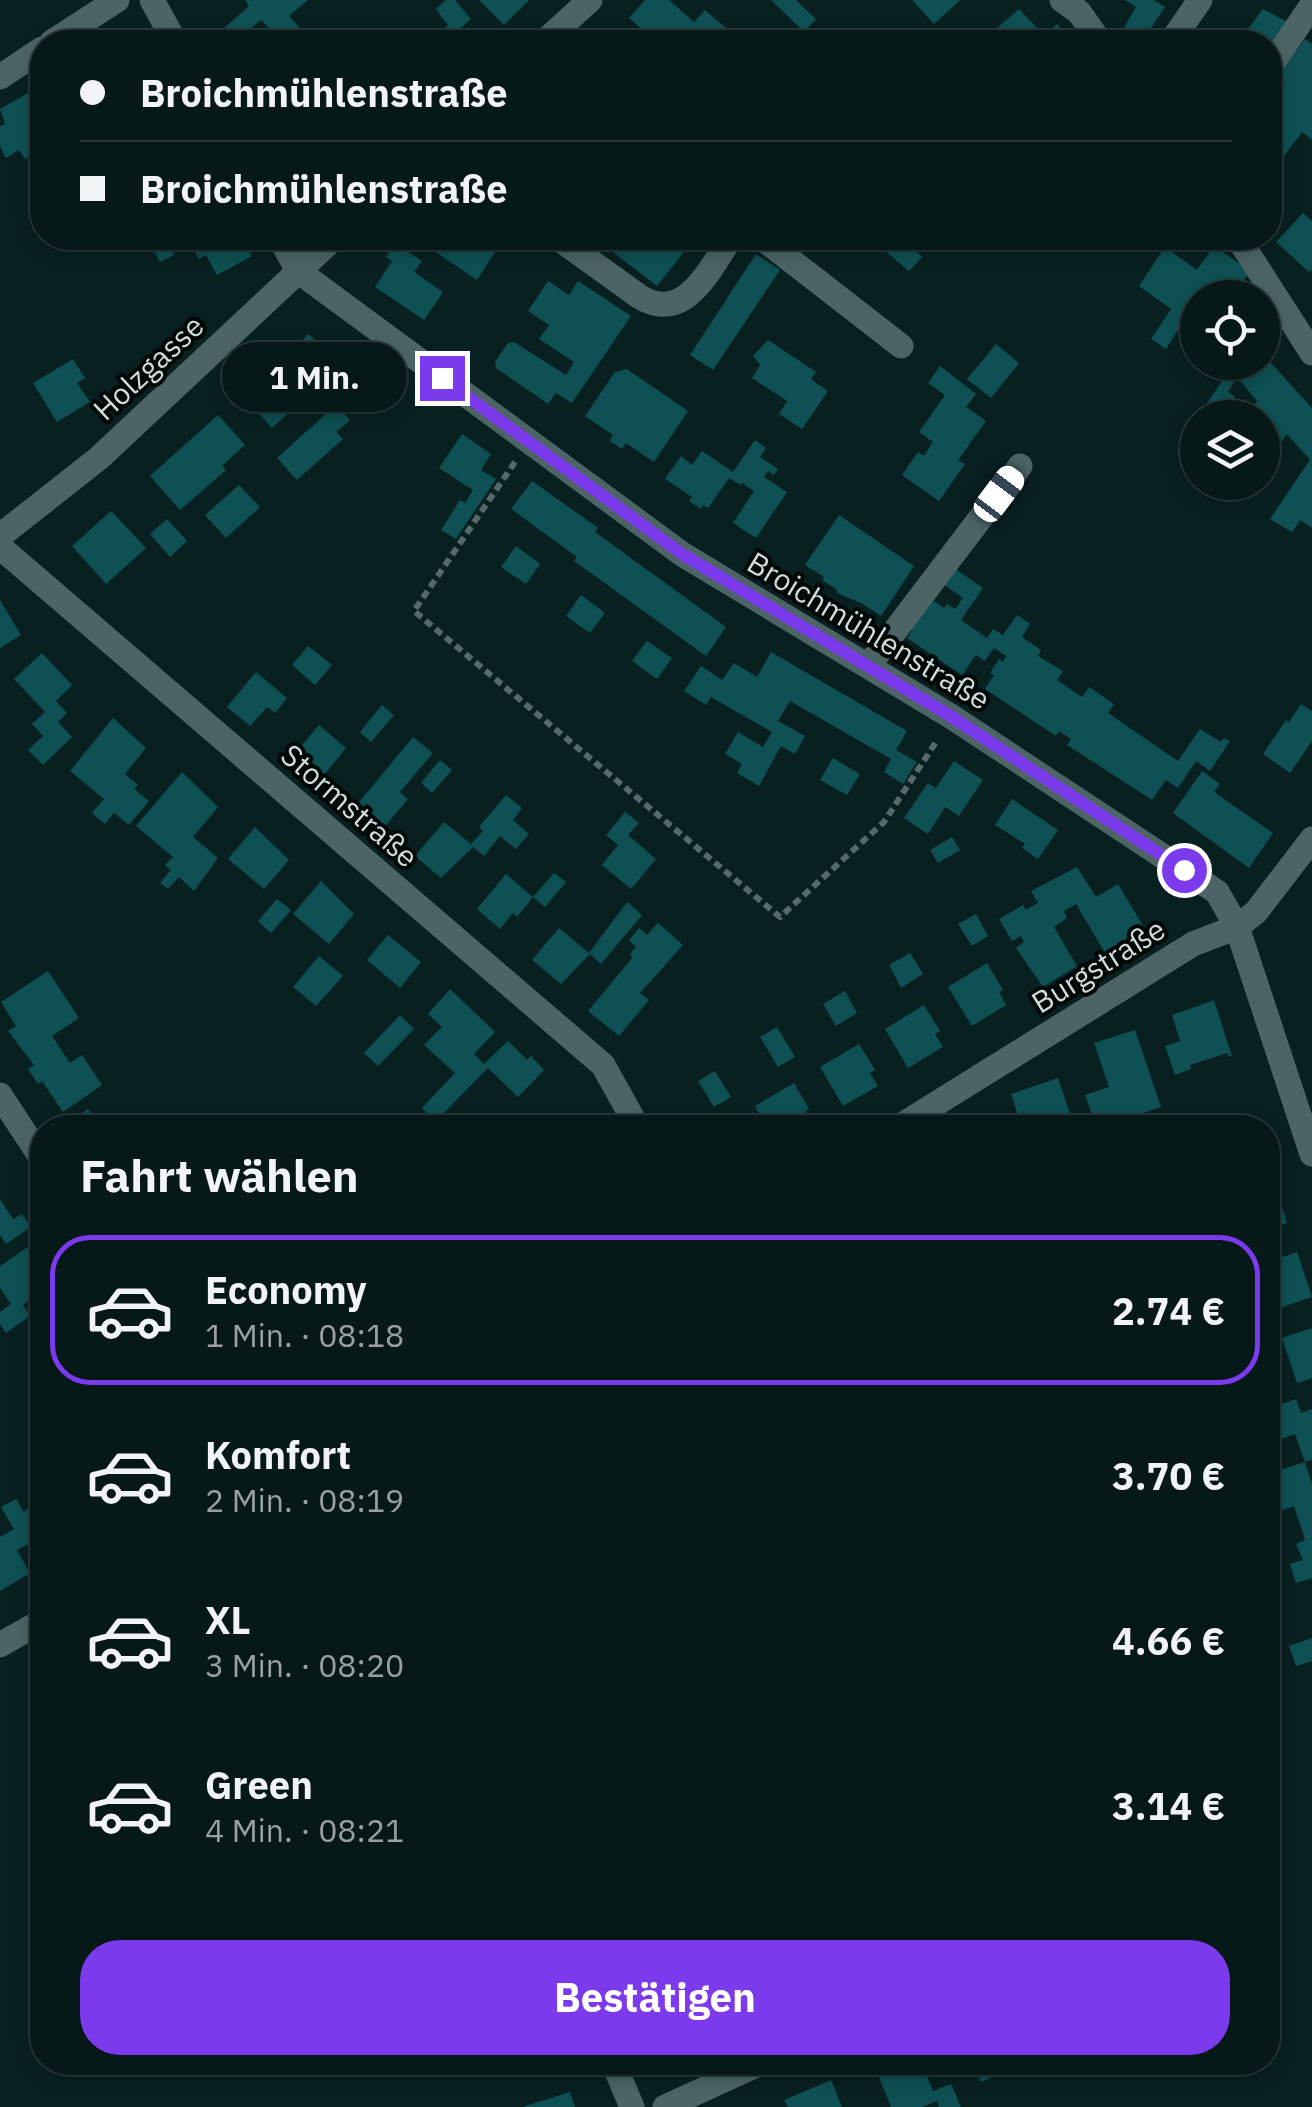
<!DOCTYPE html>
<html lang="de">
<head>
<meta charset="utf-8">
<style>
	:root { --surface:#071819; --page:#152526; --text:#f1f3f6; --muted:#98a0a2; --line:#283738; --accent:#7c3aed }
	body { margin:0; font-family:"IBM Plex Sans",sans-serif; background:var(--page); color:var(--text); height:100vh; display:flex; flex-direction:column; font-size:38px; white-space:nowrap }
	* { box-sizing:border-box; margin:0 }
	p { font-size:32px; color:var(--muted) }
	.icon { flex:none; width:55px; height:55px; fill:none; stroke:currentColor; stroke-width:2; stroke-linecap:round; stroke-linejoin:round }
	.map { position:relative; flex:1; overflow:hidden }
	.panel { position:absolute; left:30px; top:1115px; width:1250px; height:960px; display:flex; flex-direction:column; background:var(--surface); border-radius:40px; box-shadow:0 5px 15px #0003,0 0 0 2px var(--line) }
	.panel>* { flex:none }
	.hud { position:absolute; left:30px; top:30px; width:1252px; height:220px; border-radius:40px; box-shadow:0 5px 15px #0003,0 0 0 2px var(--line); display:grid; align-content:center; height:220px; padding:0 50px; background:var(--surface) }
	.fabs { position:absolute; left:1180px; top:280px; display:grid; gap:20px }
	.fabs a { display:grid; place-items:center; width:100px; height:100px; border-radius:50%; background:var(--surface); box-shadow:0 5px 15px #0003,0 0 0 2px var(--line); font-size:50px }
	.end { position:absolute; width:45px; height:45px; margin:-22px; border:12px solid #7c3aed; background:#fff; box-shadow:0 0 0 5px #fff }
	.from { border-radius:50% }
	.bubble { position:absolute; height:70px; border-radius:35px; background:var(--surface); box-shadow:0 5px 15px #0003,0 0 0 2px var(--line); font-size:32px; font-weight:800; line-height:70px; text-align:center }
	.car { position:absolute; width:30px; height:60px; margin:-30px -15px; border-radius:12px; box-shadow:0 0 8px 2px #0007; background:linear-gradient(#fff 24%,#345 0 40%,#fff 0 76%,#345 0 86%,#fff 0) }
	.hud b { display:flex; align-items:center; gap:35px; height:95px; font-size:38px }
	.hud b+b { border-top:2px solid var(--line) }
	.hud i { width:25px; height:25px; background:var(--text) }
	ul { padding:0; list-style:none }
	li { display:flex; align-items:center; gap:30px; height:150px; margin:0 20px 15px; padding:0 30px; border:5px solid transparent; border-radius:40px }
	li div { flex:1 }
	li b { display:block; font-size:38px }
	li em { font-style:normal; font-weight:800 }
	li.on { border-color:var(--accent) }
	li>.icon { width:90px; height:90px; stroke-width:1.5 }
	h2 { padding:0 50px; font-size:45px; line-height:120px }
	.cta { display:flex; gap:20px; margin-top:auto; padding:20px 50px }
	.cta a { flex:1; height:115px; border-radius:40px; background:var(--accent); color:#fff; font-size:40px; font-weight:800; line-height:115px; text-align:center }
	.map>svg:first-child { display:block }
	.building { fill:#0e5053 }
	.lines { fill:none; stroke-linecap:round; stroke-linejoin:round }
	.path { stroke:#576a6b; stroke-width:6; stroke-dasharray:8 5; stroke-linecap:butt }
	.minor { stroke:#4c6465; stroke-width:25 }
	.route { stroke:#7c3aed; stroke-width:12 }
	.labels { text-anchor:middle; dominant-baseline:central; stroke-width:8; stroke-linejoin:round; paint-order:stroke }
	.street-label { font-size:30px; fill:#cfdcdc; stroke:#020808 }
</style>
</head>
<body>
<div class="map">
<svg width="1312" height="2107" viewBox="0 0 1312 2107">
	<rect width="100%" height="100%" fill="#092021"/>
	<g class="building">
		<path d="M 245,0 L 308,0 L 289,16 L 300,28 L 283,42 L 271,42 L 266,37 L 272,31 L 261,20 L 233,42 L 222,30 L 249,6 Z"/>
		<path d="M 446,0 L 455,0 L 471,19 L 455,33 L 464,42 L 429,42 L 448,25 L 436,9 Z"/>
		<path d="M 479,0 L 529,0 L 504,25 Z"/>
		<path d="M 645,0 L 669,0 L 694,22 L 705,10 L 742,42 L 715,42 L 710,38 L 707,42 L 657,42 L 629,18 Z"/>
		<path d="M 771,0 L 796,0 L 816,19 L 804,32 Z"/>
		<path d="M 912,0 L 960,0 L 934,24 Z"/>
		<path d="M 1125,0 L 1154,0 L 1165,7 L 1143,40 L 1124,27 L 1136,7 Z"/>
		<path d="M 1019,9 L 1044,35 L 1057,24 L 1072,42 L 998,42 L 1003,38 L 996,29 Z"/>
		<path d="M 1263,9 L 1288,22 L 1273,43 L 1248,29 Z"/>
		<path d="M 1305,39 L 1312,44 L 1312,140 L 1302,132 L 1270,175 L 1270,106 L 1285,84 L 1277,77 Z"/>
		<path d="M 42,85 L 42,149 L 25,159 L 19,150 L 6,158 L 0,146 L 0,126 L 5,124 L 0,109 Z"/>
		<path d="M 1303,213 L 1312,221 L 1312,269 L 1309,272 L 1276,242 Z"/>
		<path d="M 153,238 L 164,238 L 174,255 L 160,262 L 148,240 Z"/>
		<path d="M 194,238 L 242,238 L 252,256 L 217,275 L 206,255 L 199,259 L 189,240 Z"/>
		<path d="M 420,238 L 487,238 L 499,246 L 477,280 L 418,240 Z"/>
		<path d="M 595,238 L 695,238 L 657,286 Z"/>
		<path d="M 878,238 L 918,238 L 911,245 L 922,257 L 909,271 L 874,242 Z"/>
		<path d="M 395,243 L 422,261 L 414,272 L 443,292 L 424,320 L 375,287 L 392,261 L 386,257 Z"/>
		<path d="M 1214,246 L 1250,271 L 1237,290 L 1249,298 L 1217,298 L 1222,291 L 1212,285 L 1198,298 L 1166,349 L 1151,339 L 1171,309 L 1139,286 L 1165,247 L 1197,270 Z"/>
		<path d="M 756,254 L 780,270 L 713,370 L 690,355 Z"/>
		<path d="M 548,281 L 569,295 L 578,281 L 631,316 L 572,403 L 556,393 L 548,404 L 496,368 L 495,362 L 508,343 L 514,342 L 566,375 L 574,362 L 539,339 L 549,325 L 528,311 Z"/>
		<path d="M 309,334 L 339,367 L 272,428 L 242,394 Z"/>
		<path d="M 768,340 L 816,372 L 811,379 L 828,391 L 802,429 L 779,414 L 787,401 L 752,378 L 760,365 L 753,356 Z"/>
		<path d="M 996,344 L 1019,363 L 991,398 L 967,379 Z"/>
		<path d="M 1262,353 L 1312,408 L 1312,528 L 1300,520 L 1292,532 L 1270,519 L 1310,460 L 1287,434 L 1262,470 L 1262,418 L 1245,418 L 1257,401 L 1237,377 L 1228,392 L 1235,397 L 1222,418 L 1198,418 L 1196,447 L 1184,439 L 1191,427 L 1226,375 L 1207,362 L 1262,362 Z"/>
		<path d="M 73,359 L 85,378 L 77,383 L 90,402 L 57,422 L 33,383 Z"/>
		<path d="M 940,366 L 976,394 L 966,407 L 986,421 L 958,460 L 965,464 L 939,501 L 902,475 L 918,452 L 924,456 L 933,442 L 919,432 L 945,395 L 928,383 Z"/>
		<path d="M 627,369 L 688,411 L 654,462 L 626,443 L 622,449 L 610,441 L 613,435 L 585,416 L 615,372 Z"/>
		<path d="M 336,405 L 350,420 L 336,432 L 343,439 L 297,480 L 277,458 Z"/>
		<path d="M 218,415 L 245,445 L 222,466 L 226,470 L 180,510 L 150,476 Z"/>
		<path d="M 462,434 L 491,454 L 481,470 L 496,479 L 456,539 L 441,530 L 460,500 L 465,503 L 473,490 L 439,468 Z"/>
		<path d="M 755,440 L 766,448 L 760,457 L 778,469 L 774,475 L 768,471 L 764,477 L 787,492 L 756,538 L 733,523 L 754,491 L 742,483 L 741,485 L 729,478 L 708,508 L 703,505 L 701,509 L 689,501 L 692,497 L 665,479 L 681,456 L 692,465 L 702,451 L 733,472 Z"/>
		<path d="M 532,481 L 598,528 L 595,532 L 726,627 L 706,656 L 574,561 L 577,557 L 511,509 Z"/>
		<path d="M 239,485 L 260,507 L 226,538 L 205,515 Z"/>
		<path d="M 111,511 L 146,548 L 106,584 L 72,546 Z"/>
		<path d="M 839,515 L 914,566 L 881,616 L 863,604 L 837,593 L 836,589 L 822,580 L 824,577 L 805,565 Z"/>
		<path d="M 167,519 L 187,541 L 170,557 L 150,534 Z"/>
		<path d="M 516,546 L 540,564 L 526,584 L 501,567 Z"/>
		<path d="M 954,568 L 983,588 L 961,620 L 987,638 L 993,629 L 1003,635 L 1017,615 L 1030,624 L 1022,637 L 1041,650 L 1038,656 L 1063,671 L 1057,680 L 1082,697 L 1089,687 L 1114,704 L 1108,713 L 1178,761 L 1200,729 L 1221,742 L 1224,738 L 1230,741 L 1210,771 L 1196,761 L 1178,788 L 1166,780 L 1152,800 L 1067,745 L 1071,739 L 1059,731 L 1056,736 L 985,689 L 994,675 L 990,673 L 999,659 L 1003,662 L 1006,656 L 994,648 L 985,661 L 976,655 L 962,675 L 907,638 L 912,630 L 909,628 L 932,600 L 944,608 L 947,604 L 955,609 L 963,598 L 943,584 Z"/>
		<path d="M 581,595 L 605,613 L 590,633 L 566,616 Z"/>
		<path d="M 0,600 L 21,635 L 0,648 Z"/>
		<path d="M 647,641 L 672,658 L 657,679 L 632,661 Z"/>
		<path d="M 308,646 L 332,665 L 315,685 L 292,665 Z"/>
		<path d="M 771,652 L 907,731 L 896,750 L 917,762 L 903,784 L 884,772 L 891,759 L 790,701 L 778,721 L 805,736 L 795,754 L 781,746 L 759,786 L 737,773 L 742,764 L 725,754 L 738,732 L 763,747 L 772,732 L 711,697 L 706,705 L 684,691 L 701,666 L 722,680 L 734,663 L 757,677 Z"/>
		<path d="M 42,653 L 72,685 L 56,701 L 67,713 L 58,722 L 72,737 L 43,765 L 28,750 L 43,736 L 32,724 L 45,712 L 14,679 Z"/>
		<path d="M 256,672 L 287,698 L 275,713 L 267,707 L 250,726 L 227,707 Z"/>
		<path d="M 1301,704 L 1312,711 L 1312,741 L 1290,773 L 1263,754 L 1286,720 L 1289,722 Z"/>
		<path d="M 382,705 L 394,715 L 371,742 L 360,732 Z"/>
		<path d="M 113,718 L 146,748 L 125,774 L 138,785 L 134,789 L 149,801 L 129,825 L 114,813 L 105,824 L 92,813 L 104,799 L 70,771 Z"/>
		<path d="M 319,725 L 346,748 L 321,779 L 293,756 Z"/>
		<path d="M 413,737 L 433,753 L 400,792 L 408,799 L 382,830 L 355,807 Z"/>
		<path d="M 833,758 L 860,774 L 847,795 L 820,780 Z"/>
		<path d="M 440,760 L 452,770 L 432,793 L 421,783 Z"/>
		<path d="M 954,761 L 983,780 L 959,816 L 945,807 L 928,834 L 904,818 L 928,783 L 936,788 Z"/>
		<path d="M 1202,771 L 1220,784 L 1214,792 L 1273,833 L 1249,868 L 1173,813 Z"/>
		<path d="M 182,772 L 218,807 L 193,837 L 218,858 L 194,891 L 179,877 L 168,889 L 160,883 L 171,870 L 165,865 L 173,857 L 136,826 Z"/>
		<path d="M 506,795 L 522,808 L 513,820 L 529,834 L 516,849 L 500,836 L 484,856 L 473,847 L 441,878 L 415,856 L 444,822 L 471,844 L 483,831 L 479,827 Z"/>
		<path d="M 1012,799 L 1058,830 L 1038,859 L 1022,848 L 1025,844 L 995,825 Z"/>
		<path d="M 625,812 L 639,823 L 628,835 L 656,859 L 631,889 L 602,865 L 618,845 L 606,835 Z"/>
		<path d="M 255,827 L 289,860 L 264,889 L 228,859 Z"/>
		<path d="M 952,837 L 960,850 L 938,863 L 930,850 Z"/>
		<path d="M 1077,867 L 1096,897 L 1118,884 L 1145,929 L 1105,953 L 1076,904 L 1064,911 L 1067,918 L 1054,927 L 1077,966 L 1043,987 L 1016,948 L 1024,942 L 1021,936 L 1012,941 L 999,919 L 1023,905 L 1026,910 L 1038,903 L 1031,891 Z"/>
		<path d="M 554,873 L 566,882 L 545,907 L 533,897 Z"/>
		<path d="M 506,874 L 533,897 L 517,917 L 513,913 L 500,929 L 477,909 Z"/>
		<path d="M 321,881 L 354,914 L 329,944 L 293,914 Z"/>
		<path d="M 277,899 L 291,910 L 271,933 L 258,921 Z"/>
		<path d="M 627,902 L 642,915 L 601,964 L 590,954 L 561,984 L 532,960 L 559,928 L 589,953 Z"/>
		<path d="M 976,914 L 988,936 L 972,946 L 958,924 Z"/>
		<path d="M 658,923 L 683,945 L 640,993 L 649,1000 L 619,1036 L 588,1011 L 633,957 L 630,954 L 636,947 L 629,940 L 639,928 L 647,935 Z"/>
		<path d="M 388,935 L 421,962 L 400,988 L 367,960 Z"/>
		<path d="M 910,953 L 923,974 L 901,988 L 889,965 Z"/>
		<path d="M 319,956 L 343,976 L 316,1006 L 293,987 Z"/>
		<path d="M 987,963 L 1003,990 L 999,992 L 1006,1005 L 972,1026 L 948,987 Z"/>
		<path d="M 48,971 L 79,1018 L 52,1036 L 70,1063 L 82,1055 L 102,1085 L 63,1112 L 42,1081 L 38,1084 L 28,1069 L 34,1065 L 8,1031 L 16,1026 L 1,1002 Z"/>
		<path d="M 450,989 L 495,1032 L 474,1054 L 484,1064 L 508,1041 L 527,1060 L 531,1056 L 544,1070 L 518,1097 L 488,1068 L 435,1122 L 422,1108 L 455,1073 L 424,1045 L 442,1027 L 428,1014 Z"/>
		<path d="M 845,991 L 857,1013 L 836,1026 L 823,1004 Z"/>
		<path d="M 1214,1000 L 1232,1056 L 1229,1057 L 1228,1053 L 1190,1065 L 1191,1069 L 1175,1075 L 1165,1046 L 1180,1041 L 1172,1015 Z"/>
		<path d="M 924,1005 L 940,1031 L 935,1034 L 943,1047 L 908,1068 L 885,1029 Z"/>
		<path d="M 400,1015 L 414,1029 L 378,1066 L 364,1053 Z"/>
		<path d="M 777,1027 L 795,1057 L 778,1067 L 760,1037 Z"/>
		<path d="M 1135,1030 L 1161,1107 L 1122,1120 L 1124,1128 L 1097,1128 L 1085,1095 L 1109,1087 L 1094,1043 Z"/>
		<path d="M 859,1044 L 875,1070 L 870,1073 L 878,1086 L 843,1106 L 820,1067 Z"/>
		<path d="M 715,1071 L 731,1097 L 714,1107 L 698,1081 Z"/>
		<path d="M 1058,1078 L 1073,1122 L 1078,1120 L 1080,1128 L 1022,1128 L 1011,1094 Z"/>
		<path d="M 794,1083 L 809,1109 L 805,1111 L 812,1125 L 808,1128 L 767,1128 L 755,1106 Z"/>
		<path d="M 88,1109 L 98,1125 L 95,1128 L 60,1128 Z"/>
		<path d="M 1268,1142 L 1277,1178 L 1273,1179 L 1287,1223 L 1268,1229 Z"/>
		<path d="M 0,1199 L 13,1219 L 22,1214 L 31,1227 L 6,1244 L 0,1235 Z"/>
		<path d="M 40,1239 L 42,1292 L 23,1305 L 30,1316 L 6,1333 L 0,1324 L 0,1312 L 11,1304 L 0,1288 L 0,1266 Z"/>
		<path d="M 1278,1244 L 1283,1257 L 1297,1252 L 1312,1297 L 1268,1312 L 1268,1247 Z"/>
		<path d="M 1312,1328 L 1312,1378 L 1297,1383 L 1282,1338 Z"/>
		<path d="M 1296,1399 L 1301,1413 L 1312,1409 L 1312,1460 L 1305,1462 L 1295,1434 L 1281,1439 L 1270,1408 Z"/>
		<path d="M 1305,1462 L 1312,1484 L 1312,1578 L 1296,1583 L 1290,1564 L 1303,1560 L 1296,1544 L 1305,1540 L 1294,1506 L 1277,1512 L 1268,1474 Z"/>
		<path d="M 16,1499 L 24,1512 L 42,1499 L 42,1545 L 39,1538 L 17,1550 L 30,1573 L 0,1591 L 0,1537 L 14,1529 L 1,1507 Z"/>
		<path d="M 1312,1638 L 1312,1661 L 1296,1666 L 1289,1646 Z"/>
		<path d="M 873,2062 L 921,2062 L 933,2091 L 951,2084 L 961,2107 L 939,2107 L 937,2101 L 922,2107 L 891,2107 Z"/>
		<path d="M 973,2062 L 1025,2062 L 981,2082 Z"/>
		<path d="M 831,2080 L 842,2107 L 788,2107 L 784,2100 Z"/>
		<path d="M 570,2092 L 575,2107 L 525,2107 L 525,2106 Z"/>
	</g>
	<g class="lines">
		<path class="path" d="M 515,462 L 414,611 L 780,917 L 884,822 L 938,739"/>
		<g class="minor">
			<path d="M 152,0 L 175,42"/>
			<path d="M 1062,0 L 1079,12 L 1100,42"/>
			<path d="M 52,42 L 117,0"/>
			<path d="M 544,42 L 590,0"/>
			<path d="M 1171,42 L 1200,0"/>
			<path d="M 1270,67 L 1312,5"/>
			<path d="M 0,77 L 42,49"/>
			<path d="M 280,238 L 298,271 L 682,554 L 952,717 L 1217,892 L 1237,927 L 1312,1154"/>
			<path d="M 558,238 L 640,297 C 686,324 709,269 731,238"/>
			<path d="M 762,238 L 901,346"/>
			<path d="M 1238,238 L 1312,353"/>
			<path d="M 0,536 L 99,458 L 334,238"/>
			<path d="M 0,547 L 603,1065 L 638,1128"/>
			<path d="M 869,665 L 1020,466"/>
			<path d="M 0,1095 L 42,1159"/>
			<path d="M 897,1128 L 1193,944 L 1237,927 L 1256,912 L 1312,839"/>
			<path d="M 0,1645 L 42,1621"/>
			<path d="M 613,2062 L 632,2107"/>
			<path d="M 665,2107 L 763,2062"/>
		</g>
	</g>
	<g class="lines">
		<path class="route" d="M 442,378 L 682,554 L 952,717 L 1184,870"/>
	</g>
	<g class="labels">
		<g class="street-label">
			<text transform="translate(148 367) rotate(-43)">Holzgasse</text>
			<text transform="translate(869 630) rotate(31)">Broichmühlenstraße</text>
			<text transform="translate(350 805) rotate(41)">Stormstraße</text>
			<text transform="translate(1098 965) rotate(-32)">Burgstraße</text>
		</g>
	</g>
</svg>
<div class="fabs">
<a><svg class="icon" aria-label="locate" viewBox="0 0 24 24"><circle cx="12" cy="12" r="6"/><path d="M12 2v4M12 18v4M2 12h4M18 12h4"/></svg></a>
<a><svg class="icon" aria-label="layers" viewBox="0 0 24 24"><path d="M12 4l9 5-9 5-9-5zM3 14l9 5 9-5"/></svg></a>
</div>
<i class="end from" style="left:1184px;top:870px"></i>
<i class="end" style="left:442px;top:378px"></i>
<div class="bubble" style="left:222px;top:342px;width:185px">1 Min.</div>
<i class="car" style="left:999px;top:494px;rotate:37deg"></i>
<div class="hud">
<b><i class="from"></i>Broichmühlenstraße</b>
<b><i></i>Broichmühlenstraße</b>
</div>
<section class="panel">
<h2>Fahrt wählen</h2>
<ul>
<li class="on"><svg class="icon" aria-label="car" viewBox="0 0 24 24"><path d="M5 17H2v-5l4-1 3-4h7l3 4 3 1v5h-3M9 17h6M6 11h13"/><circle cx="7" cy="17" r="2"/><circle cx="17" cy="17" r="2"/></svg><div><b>Economy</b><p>1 Min. · 08:18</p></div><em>2.74 €</em></li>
<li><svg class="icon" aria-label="car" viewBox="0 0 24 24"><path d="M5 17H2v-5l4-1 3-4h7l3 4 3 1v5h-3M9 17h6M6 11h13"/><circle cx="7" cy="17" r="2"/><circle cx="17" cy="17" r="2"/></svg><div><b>Komfort</b><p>2 Min. · 08:19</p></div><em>3.70 €</em></li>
<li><svg class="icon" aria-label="car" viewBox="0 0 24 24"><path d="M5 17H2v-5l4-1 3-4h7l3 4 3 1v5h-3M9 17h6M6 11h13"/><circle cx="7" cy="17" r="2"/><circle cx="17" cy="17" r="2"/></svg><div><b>XL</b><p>3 Min. · 08:20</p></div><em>4.66 €</em></li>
<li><svg class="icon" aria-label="car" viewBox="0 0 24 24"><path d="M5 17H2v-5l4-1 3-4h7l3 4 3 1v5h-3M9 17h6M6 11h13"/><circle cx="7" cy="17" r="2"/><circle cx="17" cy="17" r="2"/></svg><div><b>Green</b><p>4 Min. · 08:21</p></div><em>3.14 €</em></li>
</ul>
<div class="cta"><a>Bestätigen</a></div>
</section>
</div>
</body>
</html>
